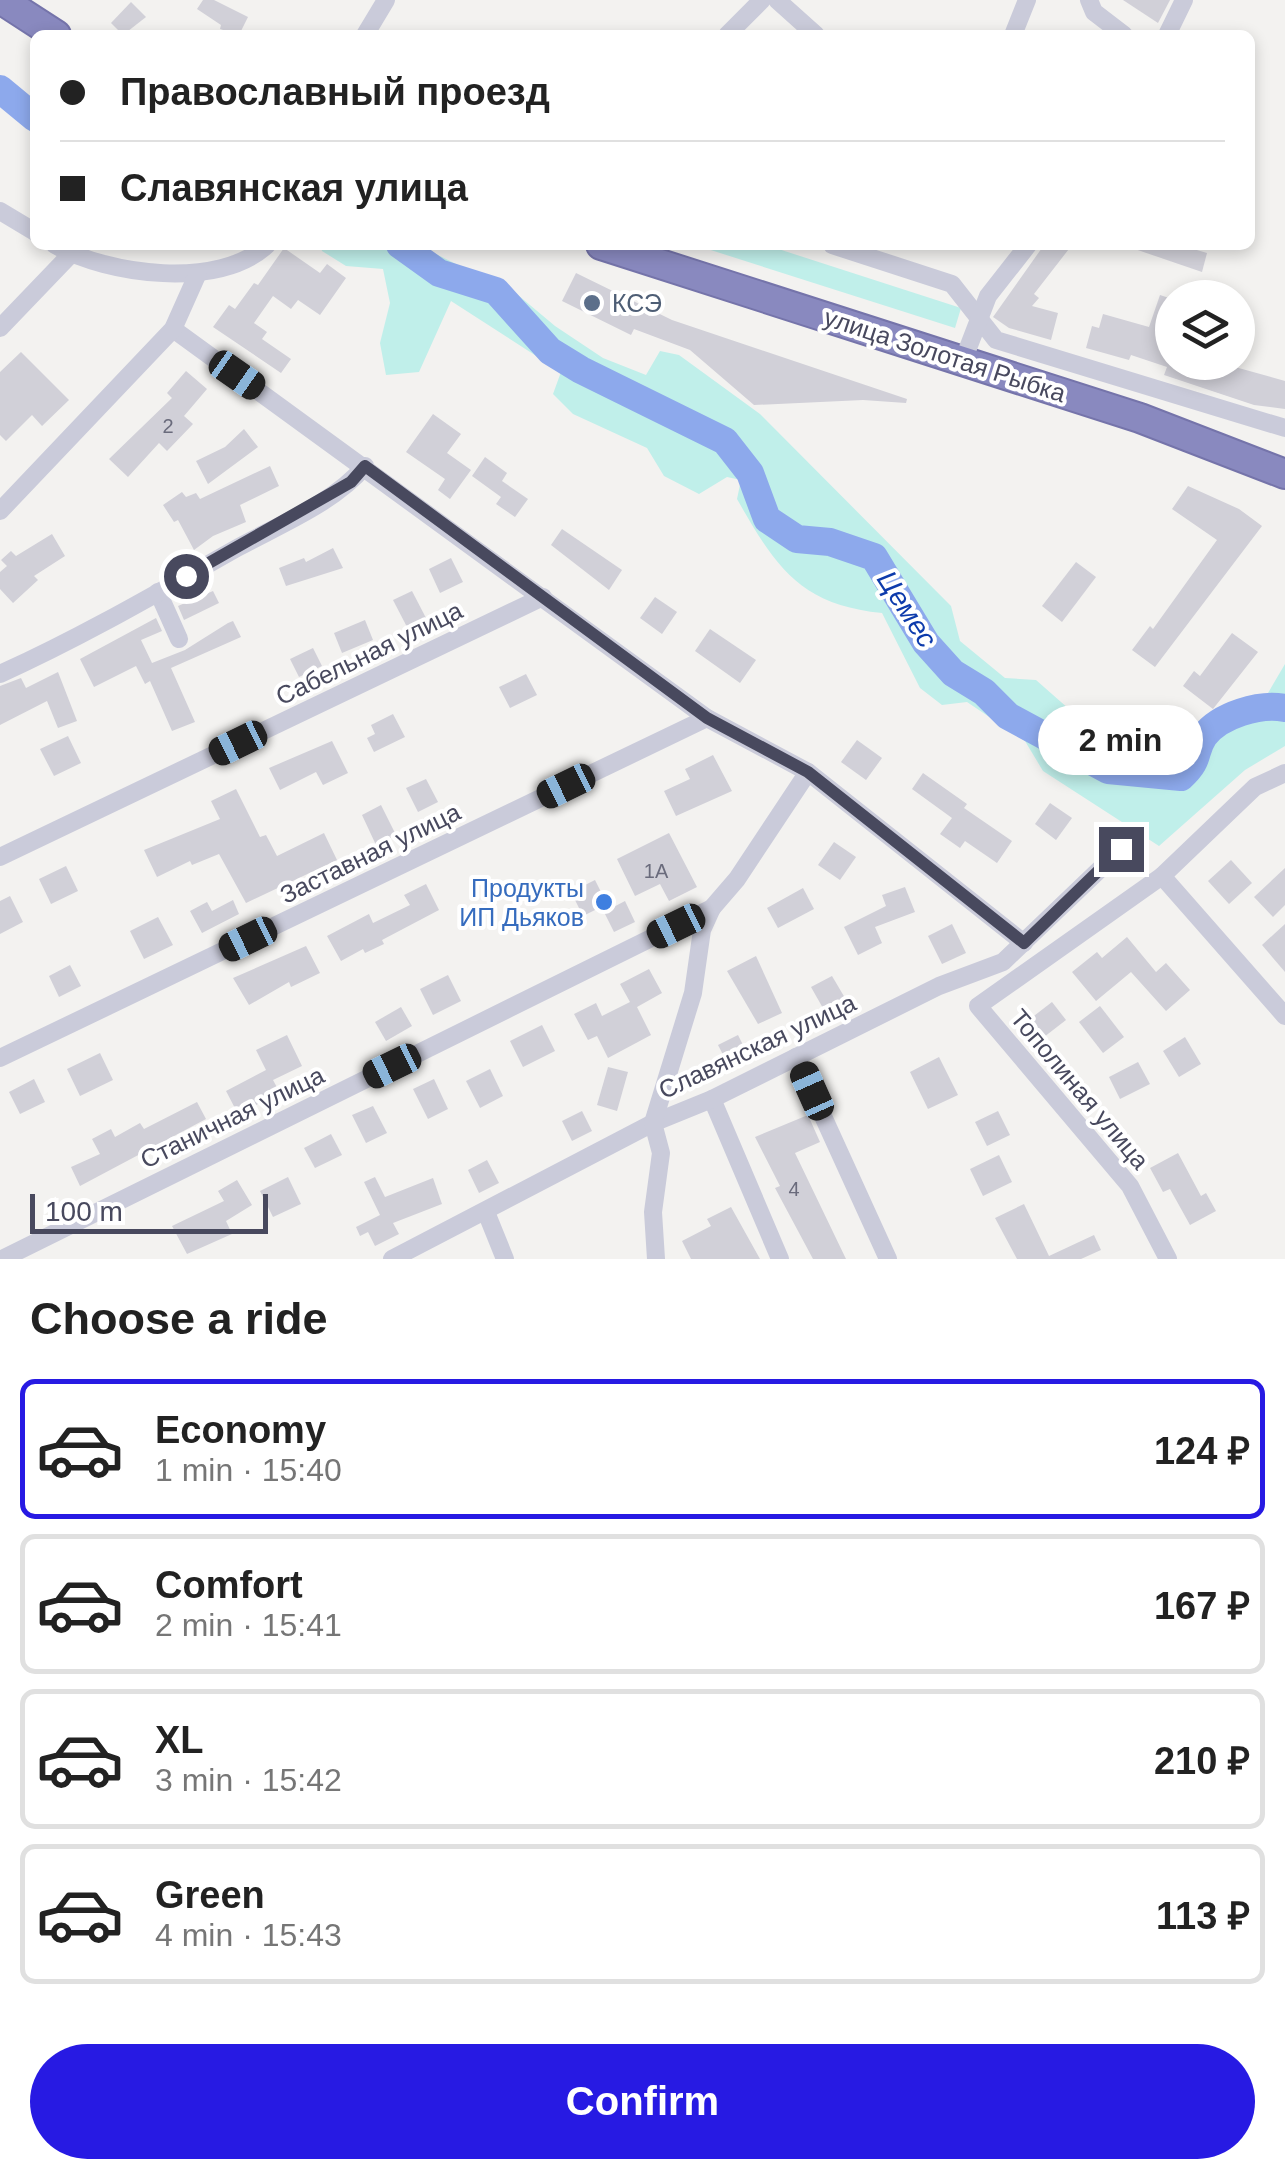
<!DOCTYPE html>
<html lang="en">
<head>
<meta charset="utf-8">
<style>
	:root { --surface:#fff; --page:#f6f6f6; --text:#222; --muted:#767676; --line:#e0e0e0; --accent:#271ae3 }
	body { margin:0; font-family:Arial,sans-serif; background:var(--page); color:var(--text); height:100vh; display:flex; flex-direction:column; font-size:38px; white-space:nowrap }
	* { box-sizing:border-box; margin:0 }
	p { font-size:32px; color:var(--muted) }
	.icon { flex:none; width:55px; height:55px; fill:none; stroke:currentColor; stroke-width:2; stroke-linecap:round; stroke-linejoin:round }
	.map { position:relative; height:1259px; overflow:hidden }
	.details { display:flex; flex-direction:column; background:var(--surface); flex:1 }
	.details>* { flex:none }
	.top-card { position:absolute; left:30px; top:30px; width:1225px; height:220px; border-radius:15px; box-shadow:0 5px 15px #0003; display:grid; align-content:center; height:220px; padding:0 30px; background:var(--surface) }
	.tools { position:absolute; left:1155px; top:280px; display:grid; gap:20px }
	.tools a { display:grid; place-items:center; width:100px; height:100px; border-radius:50%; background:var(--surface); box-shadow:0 5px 15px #0003; font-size:50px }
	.scale { position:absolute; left:30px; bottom:25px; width:238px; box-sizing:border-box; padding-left:10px; border:5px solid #48495e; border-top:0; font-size:28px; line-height:35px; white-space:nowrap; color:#48495e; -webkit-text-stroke:8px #fff; paint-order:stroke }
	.end { position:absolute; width:45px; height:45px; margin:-22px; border:12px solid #48495e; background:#fff; box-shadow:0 0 0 5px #fff }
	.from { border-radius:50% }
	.bubble { position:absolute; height:70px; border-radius:35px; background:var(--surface); box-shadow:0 5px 15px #0003; font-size:32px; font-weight:700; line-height:70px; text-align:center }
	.car { position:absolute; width:30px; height:60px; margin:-30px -15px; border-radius:12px; box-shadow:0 0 8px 2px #0007; background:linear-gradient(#222 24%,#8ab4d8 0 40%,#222 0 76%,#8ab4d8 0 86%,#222 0) }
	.top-card b { display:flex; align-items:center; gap:35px; height:95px; font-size:38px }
	.top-card b+b { border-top:2px solid var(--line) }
	.top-card i { width:25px; height:25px; background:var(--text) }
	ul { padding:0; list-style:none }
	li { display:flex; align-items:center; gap:30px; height:140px; margin:0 20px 15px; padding:0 10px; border:5px solid var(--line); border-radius:15px }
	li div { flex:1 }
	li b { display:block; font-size:38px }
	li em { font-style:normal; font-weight:700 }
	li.active { border-color:var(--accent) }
	li>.icon { width:90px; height:90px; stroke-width:1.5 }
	h2 { padding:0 30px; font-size:45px; line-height:120px }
	.cta { display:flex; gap:20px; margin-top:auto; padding:20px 30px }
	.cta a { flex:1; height:115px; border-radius:60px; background:var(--accent); color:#fff; font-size:40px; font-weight:700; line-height:115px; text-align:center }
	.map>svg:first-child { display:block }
	.green { fill:#c0efea }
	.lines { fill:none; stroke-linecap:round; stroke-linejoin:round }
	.river { stroke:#8da9ec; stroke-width:28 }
	.building { fill:#d1d0d8 }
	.highway-casing { stroke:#7574aa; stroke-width:32 }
	.minor { stroke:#cacbda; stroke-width:18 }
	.highway { stroke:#8989bf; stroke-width:28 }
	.route { stroke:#48495e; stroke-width:12 }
	.service-dot { fill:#5c6f8a; stroke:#fff; stroke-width:4 }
	.shop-dot { fill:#3f7fe0; stroke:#fff; stroke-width:4 }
	.labels { text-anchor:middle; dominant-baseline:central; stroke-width:8; stroke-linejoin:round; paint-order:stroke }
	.number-label { font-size:20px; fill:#6a6b7c }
	.service-label { font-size:25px; fill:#4e5e75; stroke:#fff; text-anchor:start }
	.street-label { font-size:25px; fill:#48495e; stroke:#fff }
	.shop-label { font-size:25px; fill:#366cbe; stroke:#fff; text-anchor:end }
	.water-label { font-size:28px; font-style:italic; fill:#0d3bac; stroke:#fff }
</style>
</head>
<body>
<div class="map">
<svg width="1285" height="1259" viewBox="0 0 1285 1259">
	<rect width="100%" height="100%" fill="#f3f2f0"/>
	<g class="green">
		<path d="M 320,245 L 418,245 L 518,295 L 555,326 L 603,358 L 646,375 L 660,351 L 679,355 L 760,414 L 951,606 L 960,641 L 1005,678 L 1036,680 L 1086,724 C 1119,710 1135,708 1160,736 L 1183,735 L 1209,743 L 1225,729 L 1234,706 L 1268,693 L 1285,664 L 1285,746 L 1245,770 L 1159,846 L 1043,771 L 1025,741 L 967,702 L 942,705 L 920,688 L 882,613 C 800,605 775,566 737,499 L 741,480 L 727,477 L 699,494 L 664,476 L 647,448 L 573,414 L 553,394 L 561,372 L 451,301 L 419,372 L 386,375 L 380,343 L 390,303 L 383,269 L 346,266 L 322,251 Z"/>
		<path d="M 695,245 L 766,245 L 961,308 L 955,328 Z"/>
	</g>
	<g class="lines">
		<g class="river">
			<path d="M 0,89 L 35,118"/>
			<path d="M 400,245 L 439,273 L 496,291 L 550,351 L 581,370 L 725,441 L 750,473 L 767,519 L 797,539 L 830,542 L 874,557 L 926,643 L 953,673 L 984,692 L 1008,716 L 1108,770 L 1181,777 C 1201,759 1193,752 1204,736 C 1220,715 1260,703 1285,708"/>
		</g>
	</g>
	<g class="building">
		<path d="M 203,0 L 214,0 L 248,17 L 239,35 L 220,29 L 221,25 L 197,9 Z"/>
		<path d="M 1123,0 L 1170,0 L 1158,23 Z"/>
		<path d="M 131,2 L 146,17 L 123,35 L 111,23 Z"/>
		<path d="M 1044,245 L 1072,245 L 1034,294 L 1039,298 L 1032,306 L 1058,313 L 1051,340 L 1009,328 L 993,317 Z"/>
		<path d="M 1123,245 L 1180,245 L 1207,253 L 1202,272 Z"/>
		<path d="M 284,248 L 320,273 L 327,264 L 346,278 L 320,315 L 298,300 L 291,309 L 273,296 L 254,323 L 267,332 L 262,339 L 291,359 L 281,373 L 213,327 L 229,305 L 235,309 L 254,283 L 258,285 Z"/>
		<path d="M 576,273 L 672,320 L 907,399 L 906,403 L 863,400 L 754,405 L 690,350 L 634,329 L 631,335 L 562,301 Z"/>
		<path d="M 1160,295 L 1172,299 L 1172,362 L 1217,362 L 1285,381 L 1285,409 L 1254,405 L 1164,375 L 1167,367 L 1131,355 L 1129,360 L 1086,348 L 1092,326 L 1099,328 L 1103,314 L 1149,327 Z"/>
		<path d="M 21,352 L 69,400 L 42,426 L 32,415 L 6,441 L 0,435 L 0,372 Z"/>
		<path d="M 186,371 L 207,389 L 184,416 L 193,424 L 167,451 L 159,443 L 128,477 L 109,459 L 172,398 L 167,393 Z"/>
		<path d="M 433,414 L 461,434 L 447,453 L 471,470 L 450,499 L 438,490 L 445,479 L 406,452 Z"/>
		<path d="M 244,429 L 258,447 L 208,484 L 196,461 L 225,447 Z"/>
		<path d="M 485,457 L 507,473 L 502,481 L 528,499 L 515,517 L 496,504 L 501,497 L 472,476 Z"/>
		<path d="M 270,466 L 279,486 L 240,505 L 246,522 L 213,536 L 194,550 L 178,520 L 174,522 L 163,505 L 182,492 L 186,497 L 196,493 L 200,499 Z"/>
		<path d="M 1188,486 L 1239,509 L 1262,526 L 1155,667 L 1132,650 L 1150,626 L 1153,629 L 1217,540 L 1172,509 Z"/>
		<path d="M 562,529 L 622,570 L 609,590 L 551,545 Z"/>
		<path d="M 52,534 L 65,556 L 34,576 L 38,580 L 13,603 L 0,589 L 0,572 L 7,566 L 1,560 L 11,551 L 16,556 Z"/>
		<path d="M 333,548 L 343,568 L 286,586 L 279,568 L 304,558 L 306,562 Z"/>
		<path d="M 451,558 L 463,582 L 440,593 L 429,569 Z"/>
		<path d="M 1076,562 L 1096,577 L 1062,622 L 1042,606 Z"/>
		<path d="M 213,591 L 219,603 L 184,620 L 178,606 Z"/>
		<path d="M 412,591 L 426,618 L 407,627 L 393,600 Z"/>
		<path d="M 655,597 L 677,612 L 662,634 L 640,618 Z"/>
		<path d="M 156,618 L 162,631 L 141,640 L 152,663 L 185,650 L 228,623 L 233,621 L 241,637 L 171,668 L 195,722 L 172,731 L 150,681 L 145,684 L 136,666 L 94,687 L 80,659 Z"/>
		<path d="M 365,620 L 373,640 L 342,653 L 334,633 Z"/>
		<path d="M 710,629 L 756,660 L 740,683 L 695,651 Z"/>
		<path d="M 1232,633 L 1258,652 L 1213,709 L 1183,686 L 1194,671 L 1200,676 Z"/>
		<path d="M 313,648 L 322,666 L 299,677 L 290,659 Z"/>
		<path d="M 58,672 L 77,721 L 58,728 L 47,701 L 0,725 L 0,686 L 21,678 L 26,688 Z"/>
		<path d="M 526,674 L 537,695 L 510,708 L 499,687 Z"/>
		<path d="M 393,714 L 405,737 L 374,752 L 367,738 L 375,734 L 371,725 Z"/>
		<path d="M 68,736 L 81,763 L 54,776 L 40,749 Z"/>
		<path d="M 857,740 L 882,758 L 866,780 L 841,762 Z"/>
		<path d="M 332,741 L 348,773 L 323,785 L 316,772 L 280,790 L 269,768 Z"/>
		<path d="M 713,755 L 732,791 L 676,816 L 664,791 L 690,779 L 685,769 Z"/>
		<path d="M 923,773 L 967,804 L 964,808 L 1012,841 L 997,863 L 965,841 L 960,848 L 940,834 L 952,818 L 912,789 Z"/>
		<path d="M 426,779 L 438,802 L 418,812 L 406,788 Z"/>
		<path d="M 236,789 L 260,837 L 266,835 L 277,856 L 324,833 L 337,860 L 246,903 L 219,854 L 192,865 L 190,861 L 157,877 L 144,850 L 220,819 L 211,801 Z"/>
		<path d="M 1050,803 L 1072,818 L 1056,840 L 1035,824 Z"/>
		<path d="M 381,805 L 396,835 L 376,845 L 362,815 Z"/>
		<path d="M 669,833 L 697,887 L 669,901 L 660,884 L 635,896 L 617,859 Z"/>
		<path d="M 834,842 L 856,857 L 840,880 L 818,865 Z"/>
		<path d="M 1231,860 L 1252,883 L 1229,904 L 1208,881 Z"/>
		<path d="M 66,866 L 78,891 L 51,904 L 39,879 Z"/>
		<path d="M 1285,868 L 1285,905 L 1273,917 L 1254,897 Z"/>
		<path d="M 595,880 L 607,904 L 583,916 L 571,892 Z"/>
		<path d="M 426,884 L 439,910 L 382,940 L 384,944 L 365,953 L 363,949 L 341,961 L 327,936 L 369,914 L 373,923 L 410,905 L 404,895 Z"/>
		<path d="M 905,887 L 915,912 L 875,927 L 882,943 L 858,955 L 844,927 L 886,906 L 882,895 Z"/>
		<path d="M 803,888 L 814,909 L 778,928 L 767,908 Z"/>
		<path d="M 10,896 L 23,922 L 0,934 L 0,901 Z"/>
		<path d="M 233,900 L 239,914 L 202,933 L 190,911 L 207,902 L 212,911 Z"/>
		<path d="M 625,901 L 635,922 L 614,932 L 604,912 Z"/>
		<path d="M 158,917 L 173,945 L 144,959 L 130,931 Z"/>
		<path d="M 952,924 L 966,953 L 942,964 L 928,936 Z"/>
		<path d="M 1285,924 L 1285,972 L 1262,945 Z"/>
		<path d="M 1127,937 L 1156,972 L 1166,963 L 1190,990 L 1166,1011 L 1131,972 L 1096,1001 L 1072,972 L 1097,952 L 1102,958 Z"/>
		<path d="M 306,946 L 320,973 L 291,987 L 289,982 L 249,1005 L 233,978 Z"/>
		<path d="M 756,956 L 782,1013 L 758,1024 L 727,971 Z"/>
		<path d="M 70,965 L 81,986 L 59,997 L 49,976 Z"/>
		<path d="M 649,969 L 662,993 L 637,1007 L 651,1035 L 608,1058 L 597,1036 L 588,1040 L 574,1014 L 596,1003 L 602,1016 L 630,1002 L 620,984 Z"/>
		<path d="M 448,975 L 461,1001 L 433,1015 L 420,989 Z"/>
		<path d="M 832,976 L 845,998 L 824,1010 L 811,987 Z"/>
		<path d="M 1052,1002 L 1066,1020 L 1044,1037 L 1030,1019 Z"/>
		<path d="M 1100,1006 L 1124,1037 L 1103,1053 L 1079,1022 Z"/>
		<path d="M 401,1007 L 412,1026 L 386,1041 L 375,1022 Z"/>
		<path d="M 542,1025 L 555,1051 L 523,1067 L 510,1041 Z"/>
		<path d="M 287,1035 L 302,1066 L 273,1080 L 280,1093 L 238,1114 L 226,1091 L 266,1070 L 256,1050 Z"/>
		<path d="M 738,1035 L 751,1061 L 731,1070 L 718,1045 Z"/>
		<path d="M 1185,1037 L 1201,1064 L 1179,1077 L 1163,1051 Z"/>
		<path d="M 100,1053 L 113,1080 L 80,1096 L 67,1069 Z"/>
		<path d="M 939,1057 L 958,1095 L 928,1109 L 910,1072 Z"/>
		<path d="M 1138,1062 L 1150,1084 L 1120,1099 L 1109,1077 Z"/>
		<path d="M 608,1067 L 628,1072 L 617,1111 L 597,1105 Z"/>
		<path d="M 490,1069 L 503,1096 L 480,1108 L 466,1081 Z"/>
		<path d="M 34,1079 L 45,1102 L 20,1114 L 9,1092 Z"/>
		<path d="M 434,1079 L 448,1109 L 428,1119 L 413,1089 Z"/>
		<path d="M 197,1102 L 206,1119 L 80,1186 L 71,1167 L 100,1154 L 92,1139 L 111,1129 L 115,1137 L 140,1123 L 144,1129 Z"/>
		<path d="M 373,1106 L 387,1133 L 366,1143 L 352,1115 Z"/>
		<path d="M 582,1111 L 592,1131 L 572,1141 L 562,1121 Z"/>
		<path d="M 998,1111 L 1010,1135 L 987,1146 L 975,1122 Z"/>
		<path d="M 808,1115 L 820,1142 L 795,1153 L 846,1259 L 813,1259 L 775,1188 L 780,1186 L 755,1137 Z"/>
		<path d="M 331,1134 L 342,1155 L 315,1168 L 304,1148 Z"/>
		<path d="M 1178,1153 L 1201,1196 L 1206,1193 L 1216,1211 L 1190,1225 L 1170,1189 L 1163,1192 L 1150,1168 Z"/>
		<path d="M 999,1155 L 1012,1182 L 983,1196 L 970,1169 Z"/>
		<path d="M 487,1160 L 499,1183 L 479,1193 L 468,1170 Z"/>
		<path d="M 288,1177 L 301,1204 L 273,1217 L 260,1191 Z"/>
		<path d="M 375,1177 L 385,1197 L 433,1178 L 442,1204 L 393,1223 L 399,1234 L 375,1246 L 368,1232 L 360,1236 L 356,1227 L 380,1215 L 364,1182 Z"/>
		<path d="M 237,1180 L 252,1205 L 226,1221 L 232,1234 L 187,1254 L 172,1226 L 224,1201 L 218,1191 Z"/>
		<path d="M 1024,1204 L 1049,1256 L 1094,1235 L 1101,1250 L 1081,1259 L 1017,1259 L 995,1218 Z"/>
		<path d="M 731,1207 L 760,1259 L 691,1259 L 682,1241 L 711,1226 L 707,1219 Z"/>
	</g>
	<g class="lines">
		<defs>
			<g id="highway">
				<path d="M 2,0 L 56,35"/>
				<path d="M 601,245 L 1140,418 L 1285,474"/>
			</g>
		</defs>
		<use href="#highway" class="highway-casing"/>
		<g class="minor">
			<path d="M 777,0 L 816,35"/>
			<path d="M 1089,0 L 1094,12 L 1124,35"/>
			<path d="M 365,35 L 386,0"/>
			<path d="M 727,35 L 762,0"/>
			<path d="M 1013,35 L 1027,0"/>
			<path d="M 1167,35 L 1184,0"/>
			<path d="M 0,211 L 35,232"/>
			<path d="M 55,245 C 108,275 219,290 267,245"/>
			<path d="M 832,245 L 952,284 L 996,340 L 1285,428"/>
			<path d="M 0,328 L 71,254"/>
			<path d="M 173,329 L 707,718 L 808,772 L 1024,943"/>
			<path d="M 963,361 L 988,296 L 1028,245"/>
			<path d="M 0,511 L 173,329 L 198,273"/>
			<path d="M 158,592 L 179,639"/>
			<path d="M 0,674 C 82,637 159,592 237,548 C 279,525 334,503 365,466"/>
			<path d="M 0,857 L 543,597"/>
			<path d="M 1162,876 L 1285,1016"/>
			<path d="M 796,1057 L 888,1259"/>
			<path d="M 0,1058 L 707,718"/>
			<path d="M 712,1099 L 780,1259"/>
			<path d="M 486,1212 L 505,1259"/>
			<path d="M 2,1259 L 712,908 L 737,879 L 808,772"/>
			<path d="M 392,1259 L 653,1123 L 712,1099 L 939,986 L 1003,962 L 1121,849"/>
			<path d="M 656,1259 L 653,1212 L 661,1153 L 653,1123 L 693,993 L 702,930 L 712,908"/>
			<path d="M 1168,1259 L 1130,1186 L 978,1006 L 1162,876 L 1255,787 L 1285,773"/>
		</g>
		<use href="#highway" class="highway"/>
	</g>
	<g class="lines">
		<path class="route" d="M 186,576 L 351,482 L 365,466 L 707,718 L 808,772 L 1024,943 L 1121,849"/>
	</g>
	<circle class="service-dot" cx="592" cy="303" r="10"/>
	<circle class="shop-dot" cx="604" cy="902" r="10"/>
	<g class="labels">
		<g class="number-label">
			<text x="168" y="426">2</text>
			<text x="656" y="871">1А</text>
			<text x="794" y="1189">4</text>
		</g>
		<g class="service-label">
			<text x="612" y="303">КСЭ</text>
		</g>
		<g class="street-label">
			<text transform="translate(945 355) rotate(18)">улица Золотая Рыбка</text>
			<text transform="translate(369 653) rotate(-26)">Сабельная улица</text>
			<text transform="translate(370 853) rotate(-26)">Заставная улица</text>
			<text transform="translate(757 1046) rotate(-25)">Славянская улица</text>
			<text transform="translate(1080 1089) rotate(50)">Тополиная улица</text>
			<text transform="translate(232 1117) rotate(-26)">Станичная улица</text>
		</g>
		<g class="shop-label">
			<text x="584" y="888">Продукты<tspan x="584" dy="29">ИП Дьяков</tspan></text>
		</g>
		<g class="water-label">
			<text transform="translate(907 609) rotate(57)">Цемес</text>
		</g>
	</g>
</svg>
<div class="tools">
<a><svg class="icon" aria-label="layers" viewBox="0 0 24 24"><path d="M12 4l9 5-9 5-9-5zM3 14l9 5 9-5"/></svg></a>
</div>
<div class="scale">100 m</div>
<i class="end from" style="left:186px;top:576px"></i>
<i class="end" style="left:1121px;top:849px"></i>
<div class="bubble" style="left:1038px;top:705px;width:165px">2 min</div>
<i class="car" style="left:237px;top:375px;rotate:125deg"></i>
<i class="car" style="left:238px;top:743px;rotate:244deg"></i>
<i class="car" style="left:566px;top:786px;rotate:244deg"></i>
<i class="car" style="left:676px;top:926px;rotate:244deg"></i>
<i class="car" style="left:248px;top:939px;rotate:244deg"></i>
<i class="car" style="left:392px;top:1066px;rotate:244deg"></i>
<i class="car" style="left:812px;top:1091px;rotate:336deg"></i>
<div class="top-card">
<b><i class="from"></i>Православный проезд</b>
<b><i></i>Славянская улица</b>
</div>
</div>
<section class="details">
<h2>Choose a ride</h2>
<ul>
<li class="active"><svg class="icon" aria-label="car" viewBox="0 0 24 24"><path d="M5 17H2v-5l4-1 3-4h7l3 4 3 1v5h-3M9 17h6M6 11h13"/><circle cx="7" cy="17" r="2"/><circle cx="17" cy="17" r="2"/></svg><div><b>Economy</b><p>1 min · 15:40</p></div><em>124 ₽</em></li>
<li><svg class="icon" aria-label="car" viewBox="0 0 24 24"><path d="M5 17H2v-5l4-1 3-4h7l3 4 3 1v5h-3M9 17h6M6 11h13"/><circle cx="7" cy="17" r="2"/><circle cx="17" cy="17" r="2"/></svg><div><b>Comfort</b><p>2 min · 15:41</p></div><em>167 ₽</em></li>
<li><svg class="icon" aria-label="car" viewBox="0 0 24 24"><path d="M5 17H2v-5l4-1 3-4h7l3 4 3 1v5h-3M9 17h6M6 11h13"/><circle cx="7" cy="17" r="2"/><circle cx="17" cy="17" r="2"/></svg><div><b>XL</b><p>3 min · 15:42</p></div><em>210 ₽</em></li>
<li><svg class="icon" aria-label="car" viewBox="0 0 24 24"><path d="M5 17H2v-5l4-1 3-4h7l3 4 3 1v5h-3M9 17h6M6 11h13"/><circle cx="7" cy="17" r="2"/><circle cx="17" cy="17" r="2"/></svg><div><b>Green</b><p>4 min · 15:43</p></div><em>113 ₽</em></li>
</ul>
<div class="cta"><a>Confirm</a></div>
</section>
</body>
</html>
